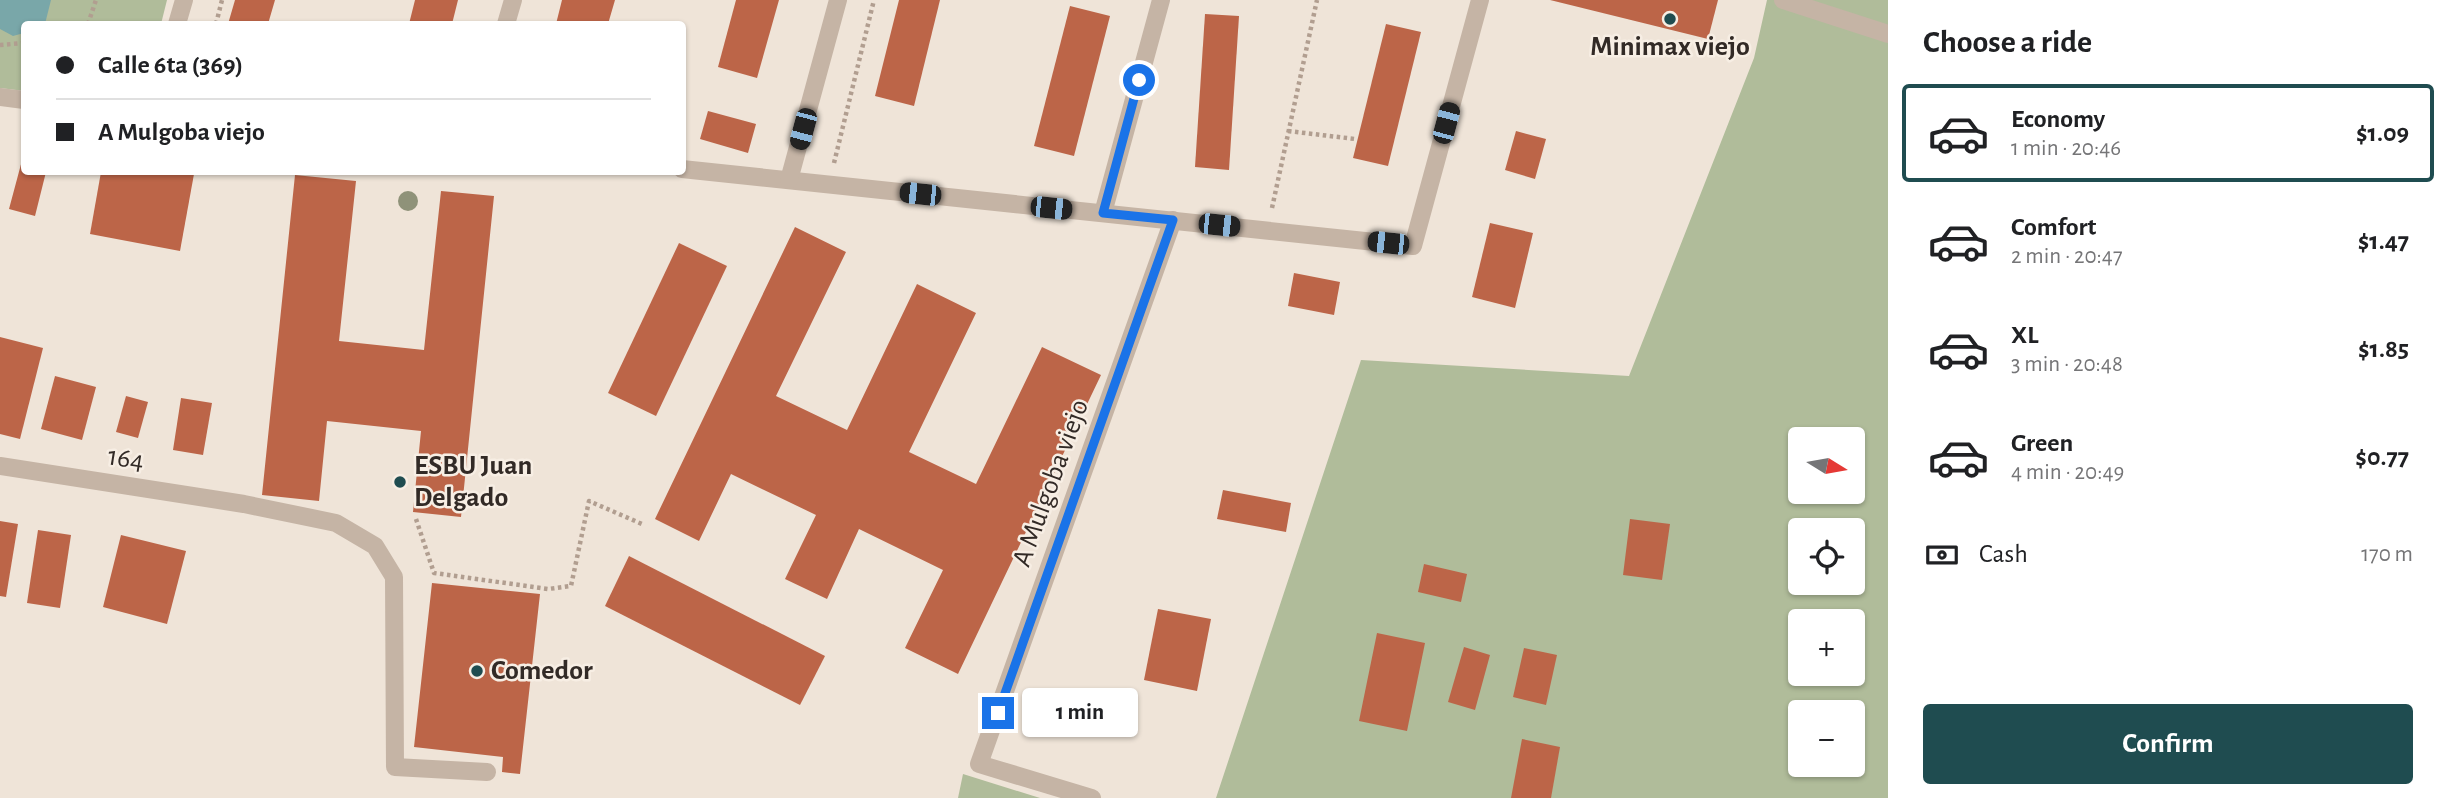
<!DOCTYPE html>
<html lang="en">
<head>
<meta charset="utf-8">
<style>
	:root { --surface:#fff; --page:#f2f2f2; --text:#202124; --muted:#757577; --line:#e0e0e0; --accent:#1f4c50 }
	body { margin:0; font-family:"Alegreya Sans",sans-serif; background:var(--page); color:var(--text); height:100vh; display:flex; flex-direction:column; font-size:26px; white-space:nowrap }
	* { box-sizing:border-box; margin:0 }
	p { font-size:23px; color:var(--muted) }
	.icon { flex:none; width:38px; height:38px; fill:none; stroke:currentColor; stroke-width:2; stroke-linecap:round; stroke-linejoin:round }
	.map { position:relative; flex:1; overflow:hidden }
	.drawer { display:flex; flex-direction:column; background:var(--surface); width:560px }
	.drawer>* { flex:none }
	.banner { position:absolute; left:21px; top:21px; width:665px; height:154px; border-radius:7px; box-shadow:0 2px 5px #0004; display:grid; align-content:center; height:154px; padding:0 35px; background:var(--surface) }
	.needle { width:46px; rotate:101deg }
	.fabs { position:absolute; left:1788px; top:427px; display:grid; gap:14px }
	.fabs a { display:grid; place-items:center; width:77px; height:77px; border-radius:7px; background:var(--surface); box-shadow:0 2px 5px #0004; font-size:35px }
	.end { position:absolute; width:32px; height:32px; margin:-16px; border:9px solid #1a73e8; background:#fff; box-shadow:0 0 0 4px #fff }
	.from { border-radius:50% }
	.bubble { position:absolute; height:49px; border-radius:7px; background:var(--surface); box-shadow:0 2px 5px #0004; font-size:23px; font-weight:700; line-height:49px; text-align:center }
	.car { position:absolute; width:21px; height:42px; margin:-21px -10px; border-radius:9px; box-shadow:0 0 5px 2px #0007; background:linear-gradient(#222 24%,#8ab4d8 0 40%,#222 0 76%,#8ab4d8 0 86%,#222 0) }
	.banner b { display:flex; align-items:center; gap:24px; height:66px; font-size:26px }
	.banner b+b { border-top:2px solid var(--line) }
	.banner i { width:18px; height:18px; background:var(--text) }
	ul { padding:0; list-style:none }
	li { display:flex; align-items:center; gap:21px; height:98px; margin:0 14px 10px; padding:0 21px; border:4px solid transparent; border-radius:7px }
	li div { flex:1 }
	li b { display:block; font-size:26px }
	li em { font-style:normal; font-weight:700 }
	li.active { border-color:var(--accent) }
	li>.icon { width:63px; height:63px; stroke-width:1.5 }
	h2 { padding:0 35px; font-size:32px; line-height:84px }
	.pay { display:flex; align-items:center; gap:18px; height:77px; padding:0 35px; font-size:26px }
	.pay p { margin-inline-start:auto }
	.button { display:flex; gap:14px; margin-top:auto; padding:14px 35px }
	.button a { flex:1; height:80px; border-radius:7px; background:var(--accent); color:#fff; font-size:28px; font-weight:700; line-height:80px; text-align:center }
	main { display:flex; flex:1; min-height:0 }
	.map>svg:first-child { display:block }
	.green { fill:#b0bc9a; fill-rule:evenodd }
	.water { fill:#79a7a9 }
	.building { fill:#bc6548 }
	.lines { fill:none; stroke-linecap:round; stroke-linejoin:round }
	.path { stroke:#b19e90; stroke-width:4.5; stroke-dasharray:3.5 3.5; stroke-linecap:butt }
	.minor { stroke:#c5b4a5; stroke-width:18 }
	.tree { fill:#8f9279 }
	.route { stroke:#1a73e8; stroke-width:9 }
	.poi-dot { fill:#1f4c50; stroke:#f7eee4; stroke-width:2.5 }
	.labels { text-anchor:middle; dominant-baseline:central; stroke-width:5; stroke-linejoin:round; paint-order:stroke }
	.poi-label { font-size:28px; font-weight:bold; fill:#322a26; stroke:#f7eee4; text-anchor:start }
	.street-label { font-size:28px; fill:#322a26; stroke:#f7eee4 }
</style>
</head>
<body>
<main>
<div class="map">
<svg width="1888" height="798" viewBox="0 0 1888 798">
	<rect width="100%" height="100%" fill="#efe4d8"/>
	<g class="green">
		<path d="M 0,0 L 167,0 L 161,24 L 24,24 L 24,91 L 0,88 Z"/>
		<path d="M 1767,0 L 1888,0 L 1888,798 L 1216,798 L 1361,360 L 1629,376 L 1754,58 ZM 1801,439 L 1853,439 L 1853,492 L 1801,492 ZM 1801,530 L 1853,530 L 1853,583 L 1801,583 ZM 1801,621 L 1853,621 L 1853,674 L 1801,674 ZM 1801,712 L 1853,712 L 1853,765 L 1801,765 Z"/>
		<path d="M 963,774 L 1040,798 L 958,798 Z"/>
	</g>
	<path class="water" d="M 0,0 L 51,0 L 45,24 L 24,24 L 24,33 L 13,36 L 0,29 Z"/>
	<g class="building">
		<path d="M 235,0 L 275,0 L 268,24 L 228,24 Z"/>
		<path d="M 415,0 L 458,0 L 452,24 L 409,24 Z"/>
		<path d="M 562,0 L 615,0 L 608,24 L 556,24 Z"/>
		<path d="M 736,0 L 779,0 L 757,78 L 718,67 Z"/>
		<path d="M 899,0 L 940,0 L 914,106 L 875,96 Z"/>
		<path d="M 1550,0 L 1718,0 L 1708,39 Z"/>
		<path d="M 1070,6 L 1110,16 L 1074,156 L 1034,146 Z"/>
		<path d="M 1205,14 L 1239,16 L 1229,170 L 1195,167 Z"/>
		<path d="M 1386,24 L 1421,32 L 1388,166 L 1353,158 Z"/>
		<path d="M 708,111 L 756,124 L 748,153 L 700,139 Z"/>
		<path d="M 1516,131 L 1546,139 L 1535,179 L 1505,170 Z"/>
		<path d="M 24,153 L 24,172 L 46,172 L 35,216 L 9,209 Z"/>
		<path d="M 101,172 L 194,174 L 180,251 L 90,234 Z"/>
		<path d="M 295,175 L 356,181 L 339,341 L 424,350 L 441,191 L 494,196 L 461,517 L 413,512 L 421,431 L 327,421 L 319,501 L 262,495 Z"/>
		<path d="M 1490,223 L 1533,233 L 1515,308 L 1472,297 Z"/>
		<path d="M 795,227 L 846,252 L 776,396 L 847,430 L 917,284 L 976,313 L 909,452 L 976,484 L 1042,347 L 1101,375 L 958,674 L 905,648 L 943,570 L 859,529 L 827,599 L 785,579 L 816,515 L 731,474 L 699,541 L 655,519 Z"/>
		<path d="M 679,243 L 727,266 L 656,416 L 608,393 Z"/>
		<path d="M 1294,273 L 1340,282 L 1334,315 L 1288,306 Z"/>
		<path d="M 0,337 L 43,348 L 20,439 L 0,434 Z"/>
		<path d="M 55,376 L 96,387 L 82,440 L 41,429 Z"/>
		<path d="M 126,396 L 148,402 L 138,438 L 116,432 Z"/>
		<path d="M 181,398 L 212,403 L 203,455 L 173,450 Z"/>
		<path d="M 1223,490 L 1291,503 L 1286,532 L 1217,519 Z"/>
		<path d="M 1630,519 L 1670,524 L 1662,580 L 1623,575 Z"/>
		<path d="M 0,521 L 18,524 L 6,597 L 0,596 Z"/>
		<path d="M 38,530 L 71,535 L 60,608 L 27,603 Z"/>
		<path d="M 121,535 L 186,551 L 167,624 L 103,607 Z"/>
		<path d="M 629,556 L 825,656 L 800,705 L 605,606 Z"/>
		<path d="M 1424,564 L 1467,574 L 1461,602 L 1418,592 Z"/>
		<path d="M 432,583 L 540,594 L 520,774 L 502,772 L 503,757 L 414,747 Z"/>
		<path d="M 1158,609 L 1211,619 L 1197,691 L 1144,680 Z"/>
		<path d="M 1377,633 L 1425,643 L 1407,731 L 1359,721 Z"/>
		<path d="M 1464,647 L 1490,655 L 1475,710 L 1448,702 Z"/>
		<path d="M 1524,648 L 1557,655 L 1546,705 L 1513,697 Z"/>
		<path d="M 1522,739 L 1560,747 L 1551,798 L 1511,798 Z"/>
	</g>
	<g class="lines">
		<g class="path">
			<path d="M 88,24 L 96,0"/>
			<path d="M 216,24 L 222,0"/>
			<path d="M 0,45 L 24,43"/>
			<path d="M 1288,131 L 1355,139"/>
			<path d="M 834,163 L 874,0"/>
			<path d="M 1272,208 L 1317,0"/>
			<path d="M 416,519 L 434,573 L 548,589 L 571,586 L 589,501 L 642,524"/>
		</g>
		<g class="minor">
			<path d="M 1783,0 L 1888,34"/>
			<path d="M 177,24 L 184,0"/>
			<path d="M 506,24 L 513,0"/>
			<path d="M 0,97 L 24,100"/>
			<path d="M 682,169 L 1413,246 L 1480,0"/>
			<path d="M 789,180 L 838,0"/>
			<path d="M 1103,213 L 1161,0"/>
			<path d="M 0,466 L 244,504 L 336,523 L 375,546 L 394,577 L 395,767 L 487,772"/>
			<path d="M 1092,798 L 979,764 L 1173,220"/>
		</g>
	</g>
	<circle class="tree" cx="408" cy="201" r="10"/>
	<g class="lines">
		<path class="route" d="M 998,713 L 1173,220 L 1103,213 L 1139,80"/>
	</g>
	<g class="poi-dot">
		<circle cx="1670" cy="19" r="7"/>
		<circle cx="400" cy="482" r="7"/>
		<circle cx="477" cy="671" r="7"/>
	</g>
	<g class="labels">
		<g class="poi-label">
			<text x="1670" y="47" text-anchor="middle">Minimax viejo</text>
			<text x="414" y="466">ESBU Juan<tspan x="414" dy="32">Delgado</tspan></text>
			<text x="491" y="671">Comedor</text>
		</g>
		<g class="street-label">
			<text transform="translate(126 459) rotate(9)">164</text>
			<text transform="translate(1051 483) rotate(-70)">A Mulgoba viejo</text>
		</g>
	</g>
</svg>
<div class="fabs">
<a><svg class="needle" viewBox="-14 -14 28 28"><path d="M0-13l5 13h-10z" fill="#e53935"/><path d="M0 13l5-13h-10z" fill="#757577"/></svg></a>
<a><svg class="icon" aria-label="locate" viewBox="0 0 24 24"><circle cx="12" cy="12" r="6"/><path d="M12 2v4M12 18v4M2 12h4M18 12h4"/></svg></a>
<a>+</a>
<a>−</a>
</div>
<i class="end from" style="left:1139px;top:80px"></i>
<i class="end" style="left:998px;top:713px"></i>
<div class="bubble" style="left:1022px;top:688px;width:116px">1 min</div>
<i class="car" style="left:1446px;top:123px;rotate:15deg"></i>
<i class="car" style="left:803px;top:129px;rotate:195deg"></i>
<i class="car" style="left:920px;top:194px;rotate:276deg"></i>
<i class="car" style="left:1051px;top:208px;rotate:96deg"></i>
<i class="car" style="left:1219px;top:225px;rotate:96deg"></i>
<i class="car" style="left:1388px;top:243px;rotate:276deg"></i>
<div class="banner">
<b><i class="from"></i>Calle 6ta (369)</b>
<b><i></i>A Mulgoba viejo</b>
</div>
</div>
<section class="drawer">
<h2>Choose a ride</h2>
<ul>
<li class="active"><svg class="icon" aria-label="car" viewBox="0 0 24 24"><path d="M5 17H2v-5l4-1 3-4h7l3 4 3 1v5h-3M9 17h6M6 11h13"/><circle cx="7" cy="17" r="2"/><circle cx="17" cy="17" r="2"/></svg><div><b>Economy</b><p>1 min · 20:46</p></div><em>$1.09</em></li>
<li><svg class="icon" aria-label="car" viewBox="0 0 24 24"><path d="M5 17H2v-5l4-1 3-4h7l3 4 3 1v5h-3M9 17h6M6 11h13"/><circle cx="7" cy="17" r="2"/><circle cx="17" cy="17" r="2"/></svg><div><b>Comfort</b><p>2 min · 20:47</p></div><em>$1.47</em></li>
<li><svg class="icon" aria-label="car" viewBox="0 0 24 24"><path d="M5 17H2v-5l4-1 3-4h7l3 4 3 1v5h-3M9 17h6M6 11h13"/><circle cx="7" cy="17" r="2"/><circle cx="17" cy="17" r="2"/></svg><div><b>XL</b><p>3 min · 20:48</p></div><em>$1.85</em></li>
<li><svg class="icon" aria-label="car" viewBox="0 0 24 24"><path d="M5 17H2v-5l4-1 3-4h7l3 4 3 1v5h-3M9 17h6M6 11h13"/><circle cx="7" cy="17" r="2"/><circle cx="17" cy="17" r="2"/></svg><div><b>Green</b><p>4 min · 20:49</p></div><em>$0.77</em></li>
</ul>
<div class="pay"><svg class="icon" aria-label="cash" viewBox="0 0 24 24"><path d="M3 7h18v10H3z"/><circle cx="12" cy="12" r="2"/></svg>Cash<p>170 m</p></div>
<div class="button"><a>Confirm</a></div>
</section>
</main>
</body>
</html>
